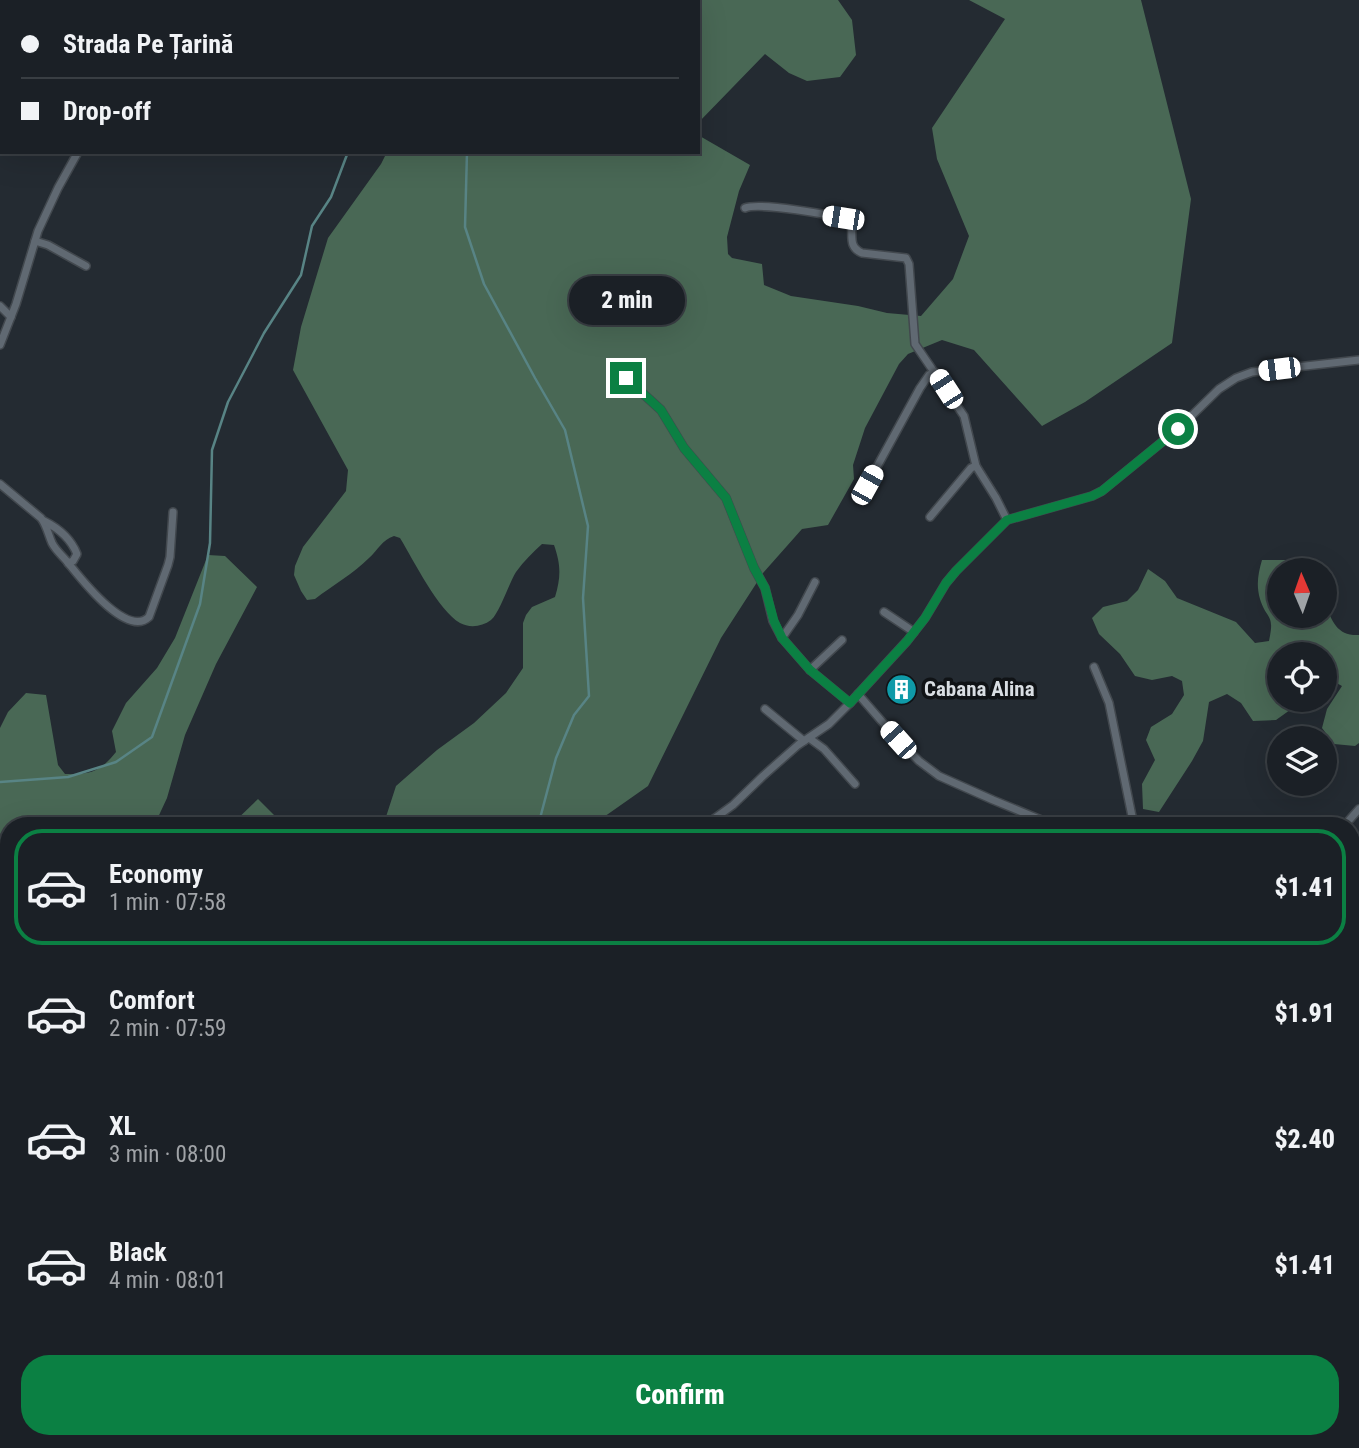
<!DOCTYPE html>
<html lang="en">
<head>
<meta charset="utf-8">
<style>
	:root { --surface:#1b2026; --page:#24282e; --text:#f1f3f6; --muted:#a0a3a7; --line:#393e43; --accent:#0b8043 }
	body { margin:0; font-family:"Roboto Condensed",sans-serif; background:var(--page); color:var(--text); height:100vh; display:flex; flex-direction:column; font-size:26px; white-space:nowrap }
	* { box-sizing:border-box; margin:0 }
	p { font-size:23px; color:var(--muted) }
	.icon { flex:none; width:38px; height:38px; fill:none; stroke:currentColor; stroke-width:2; stroke-linecap:round; stroke-linejoin:round }
	.map { position:relative; flex:1; overflow:hidden }
	.panel { position:absolute; left:0px; top:817px; width:1360px; height:632px; display:flex; flex-direction:column; background:var(--surface); border-radius:28px 28px 0 0; box-shadow:0 7px 28px #0002,0 0 0 2px var(--line) }
	.panel>* { flex:none }
	.guide { position:absolute; left:0px; top:0px; width:700px; height:154px; box-shadow:0 7px 28px #0002,0 0 0 2px var(--line); display:grid; align-content:center; height:154px; padding:0 21px; background:var(--surface) }
	.needle { width:46px; rotate:358deg }
	.controls { position:absolute; left:1267px; top:558px; display:grid; gap:14px }
	.controls a { display:grid; place-items:center; width:70px; height:70px; border-radius:50%; background:var(--surface); box-shadow:0 7px 28px #0002,0 0 0 2px var(--line); font-size:35px }
	.end { position:absolute; width:32px; height:32px; margin:-16px; border:9px solid #0b8043; background:#fff; box-shadow:0 0 0 4px #fff }
	.from { border-radius:50% }
	.bubble { position:absolute; height:49px; border-radius:24px; background:var(--surface); box-shadow:0 7px 28px #0002,0 0 0 2px var(--line); font-size:23px; font-weight:800; line-height:49px; text-align:center }
	.car { position:absolute; width:21px; height:42px; margin:-21px -10px; border-radius:9px; box-shadow:0 0 5px 2px #0007; background:linear-gradient(#fff 24%,#345 0 40%,#fff 0 76%,#345 0 86%,#fff 0) }
	.guide b { display:flex; align-items:center; gap:24px; height:66px; font-size:26px }
	.guide b+b { border-top:2px solid var(--line) }
	.guide i { width:18px; height:18px; background:var(--text) }
	ul { padding:12px 0 0; list-style:none }
	li { display:flex; align-items:center; gap:21px; height:116px; margin:0 14px 10px; padding:0 7px; border:4px solid transparent; border-radius:28px }
	li div { flex:1 }
	li b { display:block; font-size:26px }
	li em { font-style:normal; font-weight:800 }
	li.selected { border-color:var(--accent) }
	li>.icon { width:63px; height:63px; stroke-width:1.5 }
	.primary-button { display:flex; gap:14px; margin-top:auto; padding:14px 21px }
	.primary-button a { flex:1; height:80px; border-radius:28px; background:var(--accent); color:#fff; font-size:28px; font-weight:800; line-height:80px; text-align:center }
	.map>svg:first-child { display:block }
	.forest { fill:#496855 }
	.lines { fill:none; stroke-linecap:round; stroke-linejoin:round }
	.stream { stroke:#588485; stroke-width:2.5 }
	.minor-casing { stroke:#42484e; stroke-width:10 }
	.secondary-casing { stroke:#42484e; stroke-width:14 }
	.minor { stroke:#606972; stroke-width:7 }
	.secondary { stroke:#606972; stroke-width:10 }
	.route { stroke:#0b8043; stroke-width:9 }
	.labels { text-anchor:middle; dominant-baseline:central; stroke-width:7; stroke-linejoin:round; paint-order:stroke }
	.poi-label { font-size:21px; font-weight:bold; fill:#d9dee3; stroke:#101316; text-anchor:start }
</style>
</head>
<body>
<div class="map">
<svg width="1359" height="1448" viewBox="0 0 1359 1448">
	<rect width="100%" height="100%" fill="#242b32"/>
	<g class="forest">
		<path d="M 518,0 L 838,0 L 852,20 L 856,55 L 840,77 L 807,81 L 789,73 L 765,54 L 698,123 L 698,2 L 515,2 Z"/>
		<path d="M 969,0 L 1141,0 L 1191,199 L 1172,343 L 1085,402 L 1042,426 L 974,350 L 942,340 L 908,354 L 899,364 L 865,428 L 853,465 L 854,479 L 828,525 L 802,529 L 763,573 L 721,638 L 648,786 L 591,826 L 383,826 L 396,786 L 437,750 L 474,723 L 506,693 L 523,668 L 523,623 L 526,615 L 532,607 L 555,597 C 561,577 561,565 554,545 L 542,544 C 533,552 524,561 516,572 C 509,583 500,612 491,620 C 482,627 469,628 460,623 C 438,610 414,561 400,538 L 394,536 C 382,540 378,550 369,558 C 354,573 332,586 315,599 L 307,600 L 301,591 L 294,575 L 295,566 L 303,547 L 346,491 L 348,470 L 293,370 L 301,327 L 328,238 L 381,164 L 387,152 L 698,152 L 698,135 L 750,165 L 739,191 L 727,237 L 728,254 L 732,258 L 762,264 L 764,285 L 791,296 L 858,306 L 887,313 L 921,316 L 953,279 L 969,236 L 937,159 L 932,128 L 1005,19 Z"/>
		<path d="M 208,555 L 225,556 L 257,587 L 216,664 L 185,735 L 167,798 L 154,826 L 9,826 L 9,1103 L 0,1115 L 0,728 L 8,712 L 26,693 L 46,695 L 58,765 L 65,774 C 90,775 100,772 116,752 L 112,731 L 126,703 L 157,668 L 175,638 Z"/>
		<path d="M 1262,560 L 1286,560 L 1298,570 L 1279,570 L 1279,616 L 1325,616 L 1325,605 C 1333,622 1337,636 1359,635 L 1359,743 L 1355,746 L 1334,744 L 1322,728 L 1327,709 L 1342,686 L 1331,680 L 1325,683 L 1325,654 L 1279,654 L 1279,700 L 1304,700 L 1276,720 L 1253,721 L 1241,703 L 1227,694 L 1209,702 L 1203,741 L 1192,761 L 1159,812 L 1143,809 L 1142,784 L 1155,760 L 1146,740 L 1151,727 L 1172,714 L 1184,695 L 1182,681 L 1172,676 L 1152,680 L 1135,676 L 1120,654 L 1099,634 L 1092,618 L 1103,607 L 1127,601 L 1138,590 L 1148,569 L 1165,581 L 1177,598 L 1236,622 L 1255,643 L 1269,641 C 1275,613 1267,621 1260,599 C 1256,585 1258,574 1262,560 Z"/>
		<path d="M 258,799 L 285,826 L 230,826 Z"/>
		<path d="M 1359,878 L 1359,950 L 1351,955 L 1351,880 Z"/>
	</g>
	<g class="lines">
		<g class="stream">
			<path d="M 569,2 L 570,0"/>
			<path d="M 467,152 L 465,227 L 484,284 L 535,378 L 565,430 L 588,526 L 583,598 L 589,696 L 574,715 L 556,758 L 538,826"/>
			<path d="M 0,782 L 68,777 L 116,762 L 152,737 L 200,604 L 210,543 L 212,450 L 228,402 L 264,333 L 301,275 L 312,226 L 331,197 L 348,152"/>
		</g>
		<defs>
			<g id="minor">
				<path d="M 157,2 L 157,0"/>
				<path d="M 316,2 L 320,0"/>
				<path d="M 745,208 C 760,202 832,215 850,220 C 855,233 846,246 862,253 L 906,258 L 909,264 L 915,344 L 964,416 L 976,466 L 996,498 L 1007,520"/>
				<path d="M 35,241 L 48,245 L 86,266"/>
				<path d="M 0,306 L 11,317"/>
				<path d="M 0,345 L 16,304 L 38,231 L 58,188 L 78,152"/>
				<path d="M 626,378 L 661,410 L 684,448 L 726,498 L 754,568 L 765,588 L 773,621 L 782,638 L 810,670 L 850,703"/>
				<path d="M 0,484 L 41,518 C 47,526 48,534 52,543 C 56,551 64,557 69,564 C 82,580 127,638 149,617 L 168,565 L 170,557 L 173,512"/>
				<path d="M 866,498 L 865,491 L 867,485 L 920,388 L 929,375 L 935,372"/>
				<path d="M 930,517 L 971,468 L 976,466"/>
				<path d="M 44,521 C 58,528 71,539 77,554 L 73,561 L 68,563"/>
				<path d="M 884,612 L 914,632"/>
				<path d="M 782,638 L 798,615 L 815,582"/>
				<path d="M 1094,667 L 1109,703 L 1134,826"/>
				<path d="M 810,670 L 842,640"/>
				<path d="M 858,694 L 898,740 L 919,761 L 939,776 L 993,800 L 1056,826"/>
				<path d="M 765,709 L 804,741"/>
				<path d="M 809,738 L 824,749 L 855,784"/>
				<path d="M 704,826 L 733,805 L 763,776 L 798,745 L 829,724 L 850,703 L 907,641 L 925,618 L 946,583 L 956,571 L 1007,520 L 1092,496 L 1102,491 L 1178,429 L 1219,389 L 1236,378 L 1252,372 L 1359,360"/>
				<path d="M 1344,826 L 1359,809"/>
				<path d="M 1351,961 L 1359,967"/>
				<path d="M 1351,994 L 1359,982"/>
				<path d="M 1351,1083 L 1359,1070"/>
				<path d="M 1351,1091 L 1359,1095"/>
				<path d="M 0,1289 L 9,1281"/>
				<path d="M 178,1448 L 178,1440"/>
				<path d="M 600,1448 L 605,1440"/>
				<path d="M 903,1448 L 909,1440"/>
				<path d="M 1207,1448 L 1215,1440"/>
				<path d="M 1316,1448 L 1318,1440"/>
			</g>
			<g id="secondary">
				<path d="M 0,937 L 9,942"/>
				<path d="M 1332,1440 L 1350,1448"/>
			</g>
		</defs>
		<use href="#minor" class="minor-casing"/>
		<use href="#secondary" class="secondary-casing"/>
		<use href="#minor" class="minor"/>
		<use href="#secondary" class="secondary"/>
	</g>
	<g class="lines">
		<path class="route" d="M 626,378 L 661,410 L 684,448 L 726,498 L 754,568 L 765,588 L 774,621 L 782,638 L 810,670 L 850,703 L 907,641 L 925,618 L 946,583 L 956,571 L 1007,520 L 1092,496 L 1102,491 L 1178,429"/>
	</g>
	<defs>
		<symbol id="building-disc" viewBox="-11 -11 22 22"><circle r="9.5" fill="#0f9aa8" stroke="#101316"/><path d="M-4-6H4V6H1V3H-1V6H-4ZM-2.5-4.3h1.7v1.8h-1.7ZM.8-4.3h1.7v1.8H.8ZM-2.5-1h1.7V.8h-1.7ZM.8-1h1.7V.8H.8Z" fill="#fff"/></symbol>
	</defs>
	<g fill-rule="evenodd">
		<use href="#building-disc" x="884" y="672" width="35" height="35"/>
	</g>
	<g class="labels">
		<g class="poi-label">
			<text x="924" y="689">Cabana Alina</text>
		</g>
	</g>
</svg>
<div class="controls">
<a><svg class="needle" viewBox="-14 -14 28 28"><path d="M0-13l5 13h-10z" fill="#e53935"/><path d="M0 13l5-13h-10z" fill="#a0a3a7"/></svg></a>
<a><svg class="icon" aria-label="locate" viewBox="0 0 24 24"><circle cx="12" cy="12" r="6"/><path d="M12 2v4M12 18v4M2 12h4M18 12h4"/></svg></a>
<a><svg class="icon" aria-label="layers" viewBox="0 0 24 24"><path d="M12 4l9 5-9 5-9-5zM3 14l9 5 9-5"/></svg></a>
</div>
<i class="end from" style="left:1178px;top:429px"></i>
<i class="end" style="left:626px;top:378px"></i>
<div class="bubble" style="left:569px;top:276px;width:116px">2 min</div>
<i class="car" style="left:843px;top:218px;rotate:279deg"></i>
<i class="car" style="left:1279px;top:369px;rotate:263deg"></i>
<i class="car" style="left:946px;top:389px;rotate:327deg"></i>
<i class="car" style="left:867px;top:485px;rotate:29deg"></i>
<i class="car" style="left:898px;top:740px;rotate:318deg"></i>
<div class="guide">
<b><i class="from"></i>Strada Pe Țarină</b>
<b><i></i>Drop-off</b>
</div>
<section class="panel">
<ul>
<li class="selected"><svg class="icon" aria-label="car" viewBox="0 0 24 24"><path d="M5 17H2v-5l4-1 3-4h7l3 4 3 1v5h-3M9 17h6M6 11h13"/><circle cx="7" cy="17" r="2"/><circle cx="17" cy="17" r="2"/></svg><div><b>Economy</b><p>1 min · 07:58</p></div><em>$1.41</em></li>
<li><svg class="icon" aria-label="car" viewBox="0 0 24 24"><path d="M5 17H2v-5l4-1 3-4h7l3 4 3 1v5h-3M9 17h6M6 11h13"/><circle cx="7" cy="17" r="2"/><circle cx="17" cy="17" r="2"/></svg><div><b>Comfort</b><p>2 min · 07:59</p></div><em>$1.91</em></li>
<li><svg class="icon" aria-label="car" viewBox="0 0 24 24"><path d="M5 17H2v-5l4-1 3-4h7l3 4 3 1v5h-3M9 17h6M6 11h13"/><circle cx="7" cy="17" r="2"/><circle cx="17" cy="17" r="2"/></svg><div><b>XL</b><p>3 min · 08:00</p></div><em>$2.40</em></li>
<li><svg class="icon" aria-label="car" viewBox="0 0 24 24"><path d="M5 17H2v-5l4-1 3-4h7l3 4 3 1v5h-3M9 17h6M6 11h13"/><circle cx="7" cy="17" r="2"/><circle cx="17" cy="17" r="2"/></svg><div><b>Black</b><p>4 min · 08:01</p></div><em>$1.41</em></li>
</ul>
<div class="primary-button"><a>Confirm</a></div>
</section>
</div>
</body>
</html>
